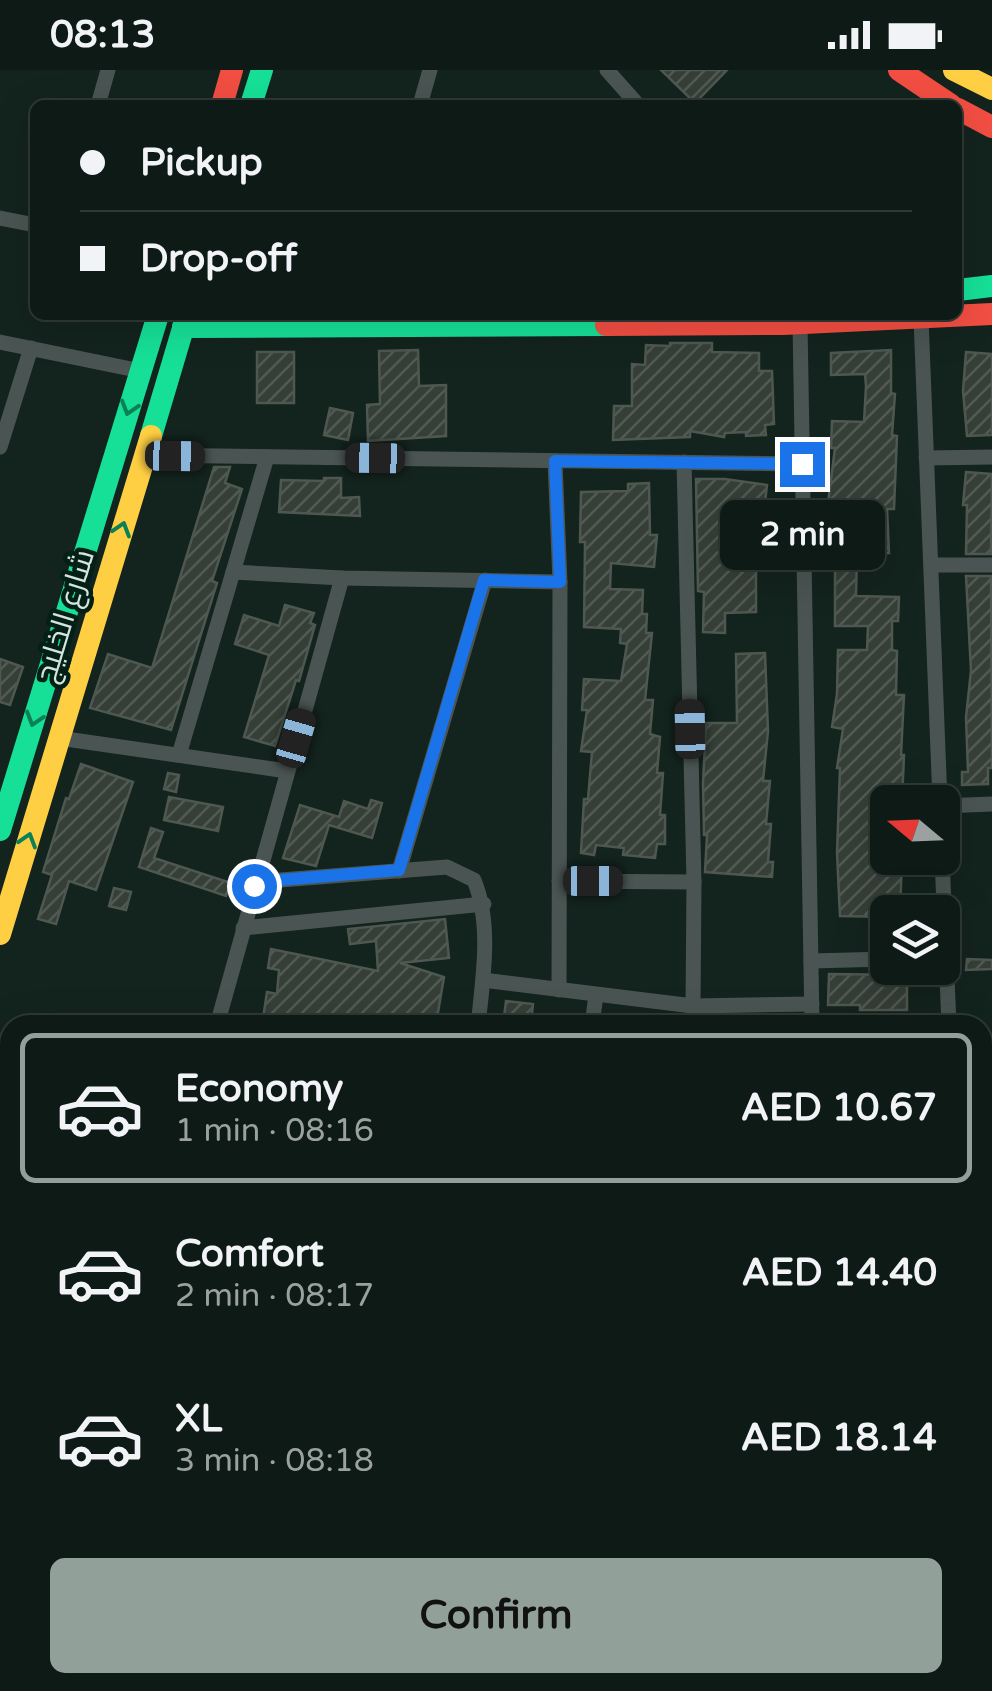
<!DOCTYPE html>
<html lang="en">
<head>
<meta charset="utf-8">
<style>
	:root { --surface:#0e1a16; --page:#17231f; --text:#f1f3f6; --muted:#9ba1a1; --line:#2e3835; --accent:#91a19a }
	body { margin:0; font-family:"Varela Round",Cairo,sans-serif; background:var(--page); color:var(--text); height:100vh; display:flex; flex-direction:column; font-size:38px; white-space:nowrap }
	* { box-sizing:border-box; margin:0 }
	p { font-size:32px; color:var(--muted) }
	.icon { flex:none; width:55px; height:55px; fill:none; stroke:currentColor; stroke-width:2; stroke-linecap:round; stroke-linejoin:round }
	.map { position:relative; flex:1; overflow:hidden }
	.details { position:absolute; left:0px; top:945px; width:992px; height:678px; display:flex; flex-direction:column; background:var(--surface); border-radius:30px 30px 0 0; box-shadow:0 10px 40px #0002,0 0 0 2px var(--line) }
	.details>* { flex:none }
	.banner { position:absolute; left:30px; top:30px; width:932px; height:220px; border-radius:15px; box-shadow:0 10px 40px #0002,0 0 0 2px var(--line); display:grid; align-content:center; height:220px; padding:0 50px; background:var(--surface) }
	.needle { width:65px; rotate:289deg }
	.fabs { position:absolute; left:870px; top:715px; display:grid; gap:20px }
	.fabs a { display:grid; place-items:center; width:90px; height:90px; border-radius:15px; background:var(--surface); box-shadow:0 10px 40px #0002,0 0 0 2px var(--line); font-size:50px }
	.end { position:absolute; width:45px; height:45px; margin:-22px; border:12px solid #1a73e8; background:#fff; box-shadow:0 0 0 5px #fff }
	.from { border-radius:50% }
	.bubble { position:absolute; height:70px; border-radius:15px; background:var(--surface); box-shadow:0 10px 40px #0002,0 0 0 2px var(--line); font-size:32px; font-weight:700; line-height:70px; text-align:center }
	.car { position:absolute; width:30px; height:60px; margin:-30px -15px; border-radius:12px; box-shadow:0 0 8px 2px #0007; background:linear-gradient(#222 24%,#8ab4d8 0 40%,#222 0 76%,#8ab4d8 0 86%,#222 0) }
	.banner b { display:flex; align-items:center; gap:35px; height:95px; font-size:38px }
	.banner b+b { border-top:2px solid var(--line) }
	.banner i { width:25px; height:25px; background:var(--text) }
	ul { padding:18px 0 0; list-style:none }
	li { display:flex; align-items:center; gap:30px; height:150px; margin:0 20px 15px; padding:0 30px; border:5px solid transparent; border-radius:15px }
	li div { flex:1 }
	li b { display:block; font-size:38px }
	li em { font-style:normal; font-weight:700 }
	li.current { border-color:var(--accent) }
	li>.icon { width:90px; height:90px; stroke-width:1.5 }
	.cta { display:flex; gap:20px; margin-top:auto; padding:20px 50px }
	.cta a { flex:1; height:115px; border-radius:15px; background:var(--accent); color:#111; font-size:40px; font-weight:700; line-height:115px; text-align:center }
	.status { display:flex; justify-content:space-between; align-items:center; height:70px; padding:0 50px; background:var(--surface); direction:ltr }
	.status svg { height:28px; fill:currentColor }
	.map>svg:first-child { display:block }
	.building { fill:url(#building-hatch); stroke:#4e5850; stroke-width:2.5 }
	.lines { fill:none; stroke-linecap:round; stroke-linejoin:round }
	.street { stroke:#4a5553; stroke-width:15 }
	.fast { stroke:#16e098; stroke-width:22 }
	.slow { stroke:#ffcf43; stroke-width:22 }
	.jam { stroke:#f24e42; stroke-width:22 }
	.oneway { stroke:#0c8057 }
	.route { stroke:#1a73e8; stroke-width:12 }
	.labels { text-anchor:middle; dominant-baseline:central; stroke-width:9; stroke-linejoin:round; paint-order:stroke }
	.street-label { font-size:30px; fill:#d5e5de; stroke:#032016 }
</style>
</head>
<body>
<div class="status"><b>08:13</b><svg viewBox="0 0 49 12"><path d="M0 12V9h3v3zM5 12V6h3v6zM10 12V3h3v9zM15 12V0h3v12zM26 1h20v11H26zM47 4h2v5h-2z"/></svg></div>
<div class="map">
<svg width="992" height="1621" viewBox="0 0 992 1621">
	<defs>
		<pattern id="building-hatch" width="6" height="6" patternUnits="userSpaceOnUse" patternTransform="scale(2.5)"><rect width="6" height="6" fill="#353e37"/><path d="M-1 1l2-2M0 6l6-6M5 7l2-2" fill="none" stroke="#515a54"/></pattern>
	</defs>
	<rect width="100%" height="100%" fill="#13231d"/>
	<g class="building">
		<path d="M 661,0 L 727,0 L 695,33 Z"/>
		<path d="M 670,273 L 712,273 L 712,282 L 759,283 L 759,301 L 772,301 L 774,354 L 765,355 L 766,365 L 746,366 L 746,362 L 725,363 L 724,367 L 690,361 L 690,367 L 613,370 L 614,336 L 632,336 L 632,294 L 645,295 L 646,275 L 670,276 Z"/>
		<path d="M 418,280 L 419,316 L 446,315 L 446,366 L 368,371 L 367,335 L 380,334 L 379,281 Z"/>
		<path d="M 891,280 L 891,323 L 895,324 L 892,365 L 897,366 L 894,439 L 887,439 L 889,483 L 857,484 L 856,526 L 899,527 L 898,551 L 892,551 L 892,580 L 897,581 L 896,625 L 904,625 L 901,685 L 904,685 L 902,732 L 888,732 L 888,788 L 902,788 L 900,842 L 888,842 L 888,847 L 840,846 L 837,783 L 840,698 L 837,698 L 843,659 L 832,657 L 837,624 L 838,580 L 867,580 L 868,556 L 835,556 L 835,460 L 831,459 L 835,434 L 828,433 L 835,378 L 831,378 L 832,351 L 864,352 L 866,316 L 865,304 L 831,305 L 831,283 Z"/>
		<rect x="257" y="282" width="37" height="51"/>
		<path d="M 966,282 L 992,284 L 992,365 L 967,366 L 963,321 Z"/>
		<path d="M 330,338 L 353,343 L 348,370 L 324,365 Z"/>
		<path d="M 214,397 L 230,397 L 225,413 L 242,419 L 212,511 L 217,513 L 171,660 L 90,638 L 108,584 L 152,598 Z"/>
		<path d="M 966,402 L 992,404 L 991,484 L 966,484 L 967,435 L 963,435 Z"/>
		<path d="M 324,408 L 341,408 L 341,428 L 359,427 L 360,446 L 279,442 L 281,410 L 324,411 Z"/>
		<path d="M 696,409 L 725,409 L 767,415 L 762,459 L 775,460 L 774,494 L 756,495 L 756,542 L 725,543 L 725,563 L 703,562 L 704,522 L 698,521 Z"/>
		<path d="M 649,413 L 650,465 L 657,465 L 654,497 L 611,493 L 610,519 L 643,520 L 642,544 L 647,544 L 646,563 L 652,563 L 645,630 L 653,630 L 650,664 L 660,667 L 657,703 L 663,703 L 660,745 L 665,745 L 665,774 L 657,774 L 655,788 L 623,785 L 624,778 L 596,775 L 594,785 L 581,783 L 584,729 L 588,729 L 592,682 L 581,681 L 587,640 L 582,640 L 584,609 L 621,611 L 627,574 L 620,573 L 621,559 L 584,557 L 585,472 L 580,472 L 581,422 L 628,421 L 628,414 Z"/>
		<path d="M 966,506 L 991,506 L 992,698 L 988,698 L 988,714 L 962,715 L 962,702 L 968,702 L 966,647 L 971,601 Z"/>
		<path d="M 285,535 L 314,543 L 310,553 L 315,555 L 299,611 L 296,610 L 275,676 L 244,667 L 269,585 L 235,574 L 244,545 L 279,556 Z"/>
		<path d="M 765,583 L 768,661 L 763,711 L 770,711 L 766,754 L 771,754 L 768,792 L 773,792 L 772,807 L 705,802 L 707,765 L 704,765 L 703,713 L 706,653 L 737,653 L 736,584 Z"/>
		<path d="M 0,589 L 23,597 L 10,635 L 0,632 Z"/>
		<path d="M 81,694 L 133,712 L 96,820 L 69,811 L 56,854 L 38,849 L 52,805 L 43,802 L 66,728 L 69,729 Z"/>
		<path d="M 168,703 L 179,705 L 176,722 L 164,719 Z"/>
		<path d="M 169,727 L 223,737 L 218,761 L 164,750 Z"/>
		<path d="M 371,730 L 382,733 L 372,768 L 329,755 L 316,796 L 283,788 L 300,735 L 339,747 L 344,731 L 368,739 Z"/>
		<path d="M 151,758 L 163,762 L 154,788 L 231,813 L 226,826 L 139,797 Z"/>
		<path d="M 114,818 L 131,822 L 126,840 L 109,836 Z"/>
		<path d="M 445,849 L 449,888 L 400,893 L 444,907 L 436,954 L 373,945 L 371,955 L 262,955 L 267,922 L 277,924 L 279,900 L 268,898 L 271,879 L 378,901 L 376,871 L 350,874 L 348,859 Z"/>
		<path d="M 967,889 L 992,890 L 992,899 L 966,900 Z"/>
		<path d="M 829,904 L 907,905 L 907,940 L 860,940 L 860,935 L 828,935 Z"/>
		<path d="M 506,931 L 533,934 L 531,955 L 503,955 Z"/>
	</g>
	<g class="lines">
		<g class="street">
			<path d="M 607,0 L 638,35"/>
			<path d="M 98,35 L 108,0"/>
			<path d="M 420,35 L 430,0"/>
			<path d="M 0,148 L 35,155"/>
			<path d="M 921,248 L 940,732"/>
			<path d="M 800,253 L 812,955"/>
			<path d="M 0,272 L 141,301"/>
			<path d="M 0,377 L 31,278"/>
			<path d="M 145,385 L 802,394"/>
			<path d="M 926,388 L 992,387"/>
			<path d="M 555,391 L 560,512 L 559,920"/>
			<path d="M 684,392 L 694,812 L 693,936 L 703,955"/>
			<path d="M 931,495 L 992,495"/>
			<path d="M 233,502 L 342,508 L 560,512"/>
			<path d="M 59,668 L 287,701"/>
			<path d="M 179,685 L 267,387"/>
			<path d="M 942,736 L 992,734"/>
			<path d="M 942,788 L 949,955"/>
			<path d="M 399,801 L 485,510"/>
			<path d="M 559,811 L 694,812"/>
			<path d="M 255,812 L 447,797 L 474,810 C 492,854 483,908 478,955"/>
			<path d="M 243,858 L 484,834"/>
			<path d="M 811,891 L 888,889"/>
			<path d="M 483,910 L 693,936 L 812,934"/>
			<path d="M 217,955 L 342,508"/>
			<path d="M 592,955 L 596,925"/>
			<path d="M 0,1017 L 10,1018"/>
			<path d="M 982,1018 L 992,1018"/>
			<path d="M 982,1257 L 992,1257"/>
			<path d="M 982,1375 L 992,1375"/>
			<path d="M 0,1580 L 10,1582"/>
			<path d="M 958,1612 L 959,1621"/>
			<path d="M 319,1613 L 364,1621"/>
			<path d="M 11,1621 L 15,1612"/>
			<path d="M 831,1621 L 832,1612"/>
		</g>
		<g class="fast">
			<path d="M 251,35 L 262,0"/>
			<path d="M 958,220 L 992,216"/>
			<path d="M 183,257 L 606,255"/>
			<path d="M 151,366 L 187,245"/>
			<path d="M 0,760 L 158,245"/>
			<path d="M 327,1621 L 328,1612"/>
		</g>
		<g class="slow">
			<path d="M 954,0 L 992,19"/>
			<path d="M 0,864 L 151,366"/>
			<path d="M 0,1406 L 10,1407"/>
		</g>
		<g class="jam">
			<path d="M 899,0 L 951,35"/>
			<path d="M 222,35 L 232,0"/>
			<path d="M 958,39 L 992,57"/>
			<path d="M 606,255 L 783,254 L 992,244"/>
			<path d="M 0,1379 L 10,1380"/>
			<path d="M 982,1498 L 992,1498"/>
			<path d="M 982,1529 L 992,1529"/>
			<path d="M 300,1621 L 302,1612"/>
		</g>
	</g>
	<defs><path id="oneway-chevron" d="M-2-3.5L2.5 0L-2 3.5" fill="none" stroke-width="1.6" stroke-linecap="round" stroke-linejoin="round" transform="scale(2.5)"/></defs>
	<g class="oneway">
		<use href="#oneway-chevron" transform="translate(129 338) rotate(107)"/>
		<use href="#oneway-chevron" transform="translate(122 459) rotate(-73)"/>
		<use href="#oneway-chevron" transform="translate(34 649) rotate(107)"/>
		<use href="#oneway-chevron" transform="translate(28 770) rotate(-73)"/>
	</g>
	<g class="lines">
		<path class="route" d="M 254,816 L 256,812 L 399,800 L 484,510 L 560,512 L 555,391 L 802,394"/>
	</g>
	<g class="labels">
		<g class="street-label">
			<text transform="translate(65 546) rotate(-73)">شارع الخليج</text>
		</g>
	</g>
</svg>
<div class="fabs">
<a><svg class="needle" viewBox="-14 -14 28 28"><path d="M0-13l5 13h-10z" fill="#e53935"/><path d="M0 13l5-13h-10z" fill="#9ba1a1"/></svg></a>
<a><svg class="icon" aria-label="layers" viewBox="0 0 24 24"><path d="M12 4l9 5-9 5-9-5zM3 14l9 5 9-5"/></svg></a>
</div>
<i class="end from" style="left:254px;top:816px"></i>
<i class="end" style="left:802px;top:394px"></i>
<div class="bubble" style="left:720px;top:430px;width:165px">2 min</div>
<i class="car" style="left:175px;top:386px;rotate:91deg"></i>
<i class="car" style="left:375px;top:388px;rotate:271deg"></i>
<i class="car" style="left:690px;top:659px;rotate:359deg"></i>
<i class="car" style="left:296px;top:668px;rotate:16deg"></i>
<i class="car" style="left:593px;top:811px;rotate:90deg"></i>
<div class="banner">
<b><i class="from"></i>Pickup</b>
<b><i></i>Drop-off</b>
</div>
<section class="details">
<ul>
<li class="current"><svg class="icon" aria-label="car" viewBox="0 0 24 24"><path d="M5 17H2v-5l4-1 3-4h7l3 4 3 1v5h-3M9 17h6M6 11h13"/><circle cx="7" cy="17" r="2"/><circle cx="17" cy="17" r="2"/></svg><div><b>Economy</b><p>1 min · 08:16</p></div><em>AED 10.67</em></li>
<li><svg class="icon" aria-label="car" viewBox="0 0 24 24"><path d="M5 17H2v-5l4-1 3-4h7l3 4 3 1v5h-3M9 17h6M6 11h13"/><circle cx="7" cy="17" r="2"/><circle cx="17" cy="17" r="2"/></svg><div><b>Comfort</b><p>2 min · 08:17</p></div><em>AED 14.40</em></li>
<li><svg class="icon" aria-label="car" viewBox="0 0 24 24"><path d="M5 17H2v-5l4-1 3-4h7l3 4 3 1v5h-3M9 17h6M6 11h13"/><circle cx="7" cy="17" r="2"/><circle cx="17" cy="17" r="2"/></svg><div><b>XL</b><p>3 min · 08:18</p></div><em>AED 18.14</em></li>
</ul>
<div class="cta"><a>Confirm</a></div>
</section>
</div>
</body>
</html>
